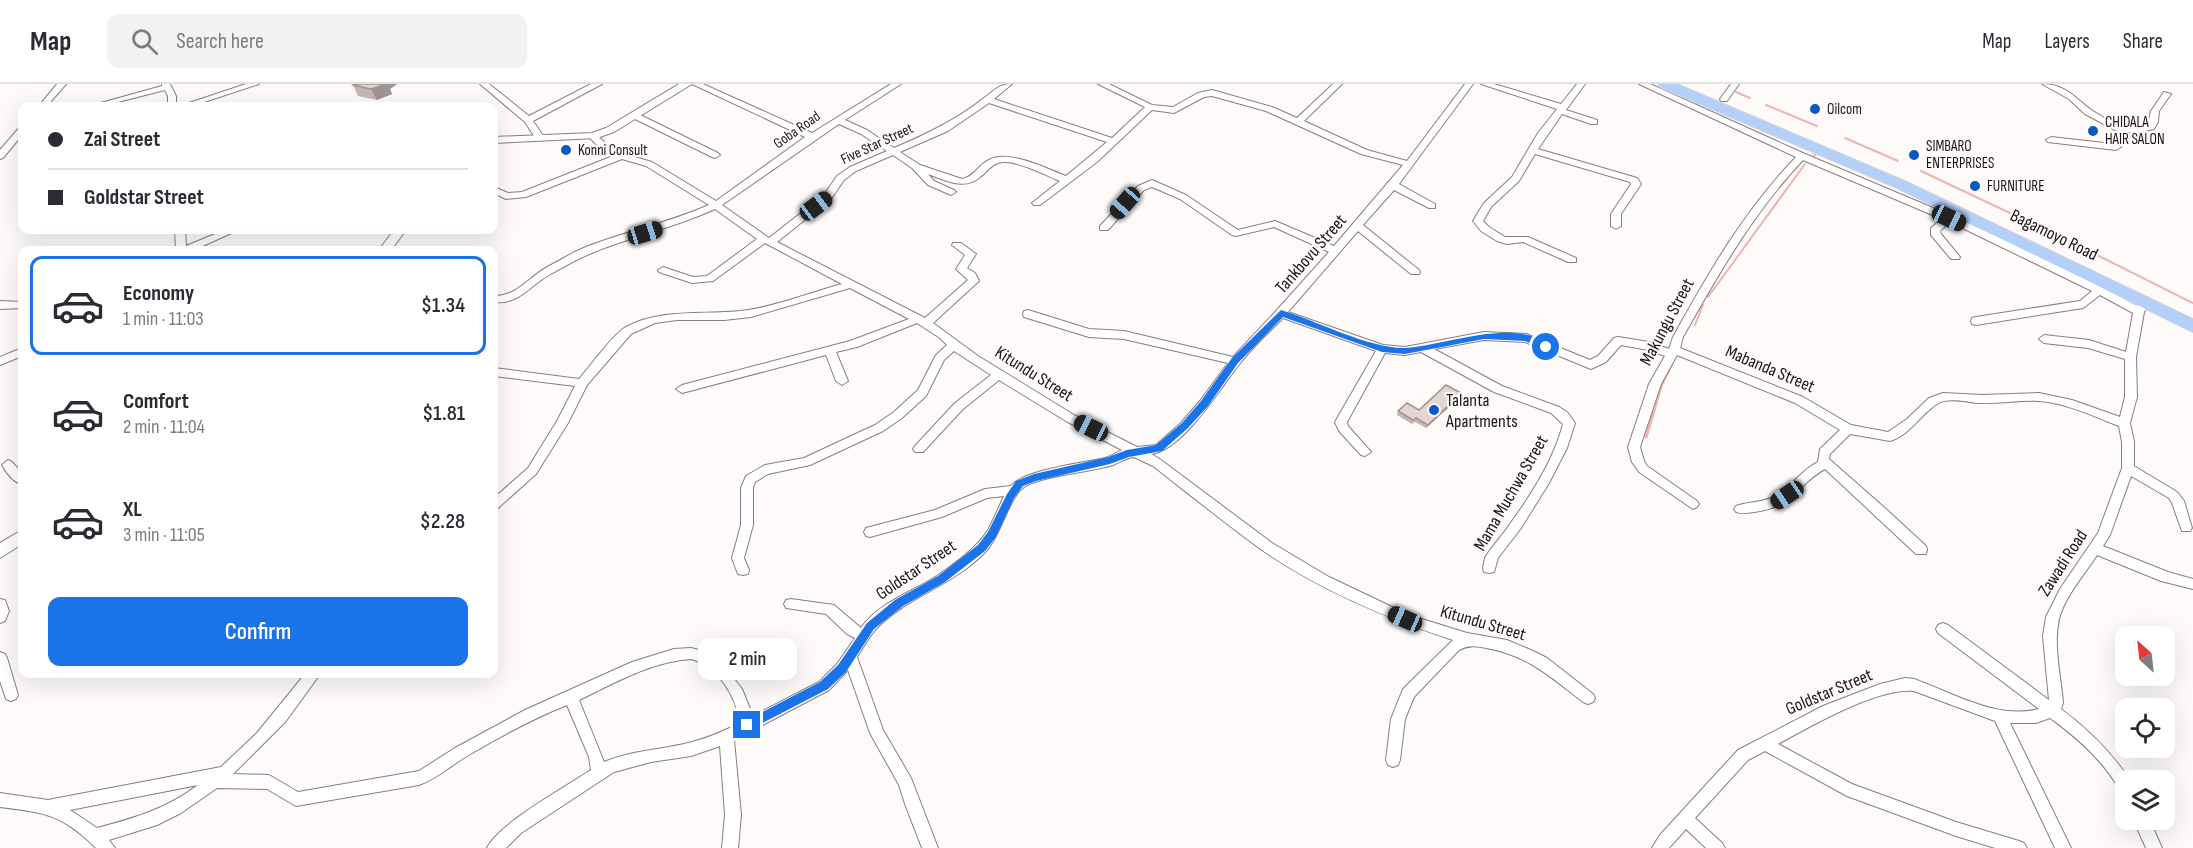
<!DOCTYPE html>
<html lang="en">
<head>
<meta charset="utf-8">
<style>
	:root { --surface:#fff; --page:#f2f2f3; --text:#2b2b33; --muted:#7c7c81; --line:#e1e1e2; --accent:#1a73e8 }
	body { margin:0; font-family:"Sofia Sans Condensed",sans-serif; background:var(--page); color:var(--text); height:100vh; display:flex; flex-direction:column; font-size:22px; white-space:nowrap }
	* { box-sizing:border-box; margin:0 }
	p { font-size:20px; color:var(--muted) }
	.icon { flex:none; width:33px; height:33px; fill:none; stroke:currentColor; stroke-width:2; stroke-linecap:round; stroke-linejoin:round }
	.map { position:relative; flex:1; overflow:hidden }
	.side { position:absolute; left:18px; top:162px; width:480px; height:432px; display:flex; flex-direction:column; background:var(--surface); border-radius:12px; box-shadow:0 6px 24px #0002 }
	.side>* { flex:none }
	.guide { position:absolute; left:18px; top:18px; width:480px; height:132px; border-radius:12px; box-shadow:0 6px 24px #0002; display:grid; align-content:center; height:132px; padding:0 30px; background:var(--surface) }
	.needle { width:39px; rotate:333deg }
	.controls { position:absolute; left:2115px; top:542px; display:grid; gap:12px }
	.controls a { display:grid; place-items:center; width:60px; height:60px; border-radius:12px; background:var(--surface); box-shadow:0 6px 24px #0002; font-size:30px }
	.end { position:absolute; width:27px; height:27px; margin:-14px; border:8px solid #1a73e8; background:#fff; box-shadow:0 0 0 3px #fff }
	.from { border-radius:50% }
	.bubble { position:absolute; height:42px; border-radius:12px; background:var(--surface); box-shadow:0 6px 24px #0002; font-size:20px; font-weight:600; line-height:42px; text-align:center }
	.car { position:absolute; width:18px; height:36px; margin:-18px -9px; border-radius:8px; box-shadow:0 0 4px 2px #0007; background:linear-gradient(#222 24%,#8ab4d8 0 40%,#222 0 76%,#8ab4d8 0 86%,#222 0) }
	.guide b { display:flex; align-items:center; gap:21px; height:57px; font-size:22px }
	.guide b+b { border-top:2px solid var(--line) }
	.guide i { width:15px; height:15px; background:var(--text) }
	ul { padding:10px 0 0; list-style:none }
	li { display:flex; align-items:center; gap:18px; height:99px; margin:0 12px 9px; padding:0 18px; border:3px solid transparent; border-radius:12px }
	li div { flex:1 }
	li b { display:block; font-size:22px }
	li em { font-style:normal; font-weight:600 }
	li.active { border-color:var(--accent) }
	li>.icon { width:54px; height:54px; stroke-width:1.5 }
	.primary-button { display:flex; gap:12px; margin-top:auto; padding:12px 30px }
	.primary-button a { flex:1; height:69px; border-radius:12px; background:var(--accent); color:#fff; font-size:24px; font-weight:600; line-height:69px; text-align:center }
	header { display:flex; align-items:center; gap:36px; box-sizing:border-box; height:84px; padding:0 30px; background:var(--surface); border-bottom:2px solid var(--line) }
	header strong { font-size:28px }
	nav { display:flex; gap:33px; margin-inline-start:auto; font-size:21px }
	.search { width:420px; height:54px; background:var(--page); display:flex; align-items:center; gap:15px; box-sizing:border-box; padding:0 21px; border-radius:12px; color:var(--muted); font-size:22px }
	.map>svg:first-child { display:block }
	.lines { fill:none; stroke-linecap:round; stroke-linejoin:round }
	.stream-far1 { stroke:#ecb4b2; stroke-width:2 }
	.stream { stroke:#ecb4b2; stroke-width:3 }
	.minor-casing { stroke:#8b7c7c; stroke-width:2 }
	.tertiary-casing { stroke:#8b7c7c; stroke-width:2 }
	.trunk-casing { stroke:#d6d5d5; stroke-width:2 }
	.minor { fill:#fff; fill-rule:evenodd }
	.tertiary { fill:#fff; fill-rule:evenodd }
	.trunk { fill:#b4d0fa; fill-rule:evenodd }
	.wall { fill:#c4b6b5 }
	.shaded-wall { fill:#a09494 }
	.building { fill:#e4d4d3; stroke:#a09494; stroke-width:1.5 }
	.route { fill:#1a73e8 }
	.poi-dot { fill:#0959c3; stroke:#fdfaf9; stroke-width:2 }
	.labels { text-anchor:middle; dominant-baseline:central; stroke-width:4.5; stroke-linejoin:round; paint-order:stroke }
	.far-poi-label { font-size:15px; fill:#1b1515; stroke:#fdfaf9; text-anchor:start }
	.far-street-label { font-size:15px; fill:#1b1515; stroke:#fdfaf9 }
	.street-label { font-size:18px; fill:#1b1515; stroke:#fdfaf9 }
	.poi-label { font-size:18px; fill:#1b1515; stroke:#fdfaf9; text-anchor:start }
</style>
</head>
<body>
<header>
<strong>Map</strong>
<div class="search"><svg class="icon" aria-label="search" viewBox="0 0 24 24"><circle cx="10" cy="10" r="6"/><path d="M15 15l6 6"/></svg>Search here</div>
<nav><a>Map</a><a>Layers</a><a>Share</a></nav>
</header>
<div class="map">
<svg width="2193" height="764" viewBox="0 0 2193 764">
	<rect width="100%" height="100%" fill="#fdfaf9"/>
	<g class="lines">
		<g class="stream-far1">
			<path d="M 1736,8 L 1750,14"/>
			<path d="M 1766,21 L 1817,42"/>
			<path d="M 1845,54 L 1898,77"/>
			<path d="M 1813,73 L 1816,70"/>
			<path d="M 1921,87 L 2044,145"/>
			<path d="M 2059,152 L 2193,219"/>
			<path d="M 1708,213 L 1805,80"/>
			<path d="M 1695,241 L 1703,221"/>
			<path d="M 1654,328 L 1662,301 L 1673,278"/>
		</g>
		<path class="stream" d="M 1646,353 L 1654,327"/>
		<defs>
			<g id="minor">
				<path d="M 57,0 L 66,0 L 47,22 L 39,22 Z"/>
				<path d="M 162,0 L 170,0 L 176,12 L 176,22 L 168,22 L 168,12 L 165,6 L 102,22 L 90,22 L 162,2 Z"/>
				<path d="M 246,0 L 259,0 L 192,22 L 180,22 Z"/>
				<path d="M 480,0 L 489,0 L 529,32 L 591,0 L 602,0 L 533,37 L 544,53 L 539,56 L 536,55 L 525,38 Z"/>
				<path d="M 692,0 L 703,0 L 812,49 L 891,0 L 901,0 L 845,36 L 867,46 L 894,64 C 927,50 956,36 984,14 C 995,6 999,0 1012,0 L 994,15 L 1112,54 L 1145,23 L 1098,0 L 1109,0 L 1152,21 L 1173,23 L 1198,9 L 1212,6 L 1272,23 L 1297,34 L 1333,0 L 1342,0 L 1304,37 L 1367,66 L 1407,77 L 1465,0 L 1473,0 L 1399,100 L 1435,120 L 1435,124 L 1429,124 L 1394,106 L 1363,141 L 1419,186 L 1420,188 L 1419,190 L 1411,190 L 1358,147 L 1288,228 L 1383,261 L 1405,263 L 1484,248 L 1526,250 L 1590,276 L 1598,272 L 1614,254 L 1618,253 L 1649,258 L 1669,265 L 1673,253 C 1709,188 1744,127 1796,73 L 1639,0 L 1650,0 L 1805,70 L 1952,132 L 2066,185 L 2137,222 L 2143,218 L 2147,220 L 2148,222 L 2144,228 L 2136,273 L 2137,313 L 2130,339 L 2134,358 L 2134,382 L 2177,408 L 2184,417 L 2192,444 L 2190,447 L 2182,447 L 2172,419 L 2169,414 L 2131,392 L 2110,451 L 2103,462 L 2168,488 L 2193,495 L 2193,505 L 2161,497 L 2097,471 C 2085,490 2065,512 2059,535 C 2053,562 2061,592 2063,619 L 2061,625 C 2088,645 2111,668 2130,696 L 2126,696 L 2126,709 C 2118,706 2115,697 2110,691 C 2094,668 2072,650 2050,634 L 2036,639 L 2010,639 L 2071,764 L 2055,764 L 1995,637 L 1914,607 C 1878,603 1811,642 1778,660 L 1852,700 L 1956,738 L 2019,757 L 2024,759 L 2027,764 L 1995,764 L 1956,752 L 1847,712 L 1765,667 L 1748,676 L 1695,734 L 1722,759 L 1725,764 L 1706,764 L 1686,745 L 1669,764 L 1652,764 L 1660,751 L 1738,666 L 1823,622 L 1880,600 L 1905,594 L 1914,595 C 1953,609 1997,636 2039,625 L 1938,549 L 1936,545 L 1938,541 L 1943,539 L 1948,541 L 2049,616 L 2043,552 L 2046,533 L 2060,505 L 2098,449 L 2122,384 L 2122,358 L 2119,342 C 2093,332 2066,319 2039,317 C 2019,316 1998,320 1978,319 C 1967,318 1947,313 1937,320 C 1920,331 1910,351 1890,357 L 1850,350 L 1830,370 L 1829,375 L 1887,426 L 1926,462 L 1927,466 L 1926,470 L 1916,470 L 1825,385 C 1796,401 1794,423 1754,428 C 1748,429 1742,430 1736,428 L 1734,425 L 1736,422 C 1750,417 1764,419 1777,411 C 1792,402 1802,386 1818,378 L 1820,365 L 1840,346 L 1795,319 L 1677,271 L 1661,300 L 1640,363 L 1644,377 L 1647,382 L 1697,417 L 1699,420 L 1697,423 L 1693,425 L 1639,388 L 1632,378 L 1628,363 L 1649,300 L 1665,272 L 1648,266 L 1621,261 L 1606,278 L 1591,285 L 1525,258 L 1484,256 L 1434,265 L 1502,302 L 1559,323 L 1567,328 L 1575,339 L 1567,364 L 1549,399 L 1521,444 L 1498,474 L 1494,488 L 1489,489 L 1484,488 L 1483,484 L 1485,474 C 1492,462 1502,452 1510,440 C 1532,410 1554,375 1563,340 L 1551,329 L 1494,308 L 1421,268 L 1405,271 L 1385,269 L 1347,338 L 1348,342 L 1371,368 L 1365,372 L 1361,371 L 1339,347 L 1335,338 L 1376,267 L 1283,234 C 1268,249 1251,264 1238,282 C 1218,307 1183,366 1151,370 L 1161,376 L 1272,459 L 1329,493 L 1409,531 L 1467,549 L 1507,556 L 1533,567 L 1547,574 L 1593,610 L 1595,614 L 1593,618 L 1588,620 L 1583,618 C 1551,593 1527,571 1486,564 C 1474,562 1469,561 1459,566 L 1414,613 L 1405,635 L 1400,676 L 1398,681 L 1393,683 L 1388,681 L 1386,676 L 1391,635 L 1403,605 L 1453,556 C 1386,534 1320,506 1262,466 C 1225,439 1189,410 1153,382 L 1134,373 C 1126,374 1120,378 1113,381 C 1091,388 1040,392 1024,403 C 1009,413 1001,450 987,466 C 956,501 906,512 875,546 C 868,554 863,564 857,573 L 883,646 L 911,694 L 938,764 L 922,764 L 905,720 L 899,701 L 870,649 L 848,586 L 829,606 L 734,656 L 741,731 L 738,764 L 722,764 L 725,731 L 720,662 L 691,672 L 651,678 L 614,688 L 521,749 L 506,764 L 487,764 C 498,740 567,702 591,686 L 589,673 L 567,621 C 532,635 499,653 467,672 C 450,682 438,694 419,701 L 296,722 L 267,705 L 217,704 L 181,729 L 157,741 L 109,756 L 115,764 L 96,764 C 61,730 47,729 0,723 L 0,709 L 48,716 L 221,683 L 257,649 L 305,590 L 320,590 L 286,637 L 233,690 L 269,691 L 298,708 L 419,687 L 455,664 L 525,626 L 632,578 L 674,565 L 691,564 L 710,569 L 718,574 L 742,605 L 753,632 L 819,598 L 837,580 L 855,554 L 847,550 L 826,530 L 786,524 L 784,520 L 786,516 L 791,515 L 834,521 L 861,544 C 878,519 912,508 937,492 C 954,480 977,464 988,446 C 994,435 999,423 1004,412 L 987,414 L 942,433 L 870,453 L 866,452 L 864,448 L 866,444 L 935,426 L 985,405 L 1011,402 C 1023,386 1084,379 1105,374 C 1111,372 1116,369 1122,366 L 1066,337 L 999,296 L 963,325 L 923,368 L 915,368 L 913,365 L 915,362 L 955,319 L 991,291 L 954,267 L 944,276 L 926,312 L 902,334 L 883,347 L 810,381 L 768,390 L 755,398 L 753,404 L 753,441 L 744,474 L 749,486 L 748,490 L 743,491 L 738,490 L 732,474 L 741,441 L 741,404 L 746,392 L 765,381 L 804,374 L 875,341 L 894,328 L 918,306 L 936,271 L 947,261 L 940,254 L 917,239 L 857,263 L 836,268 L 848,297 L 842,301 L 836,297 L 826,271 L 682,309 L 676,305 L 682,301 L 850,257 L 909,235 L 850,204 L 751,233 L 724,236 L 677,236 L 655,239 L 631,250 L 587,301 L 568,339 L 536,390 L 498,424 L 494,426 L 494,414 L 528,384 L 557,337 L 575,302 L 494,292 L 494,284 L 579,295 C 590,283 613,250 626,243 C 664,223 706,232 748,226 C 777,222 812,208 842,200 L 765,159 L 713,197 L 692,199 L 659,188 L 658,186 L 663,183 L 693,193 L 707,192 L 757,155 L 715,125 C 676,143 634,152 594,168 C 579,174 563,183 549,191 C 529,202 519,221 494,218 L 494,212 C 516,213 530,192 549,182 C 561,176 573,168 586,163 C 627,147 668,139 709,121 L 646,82 L 622,75 L 526,113 L 506,115 L 494,109 L 494,103 L 508,109 L 522,108 L 613,72 L 601,65 L 590,54 L 590,50 L 596,50 L 607,61 L 624,70 L 652,78 L 716,117 L 805,53 ZM 1212,12 L 1266,27 L 1361,70 L 1403,81 L 1334,162 L 1275,137 L 1238,146 L 1186,111 L 1152,96 L 1138,102 L 1100,142 L 1100,146 L 1108,146 L 1144,106 L 1152,103 L 1180,115 L 1232,151 L 1236,152 L 1274,143 L 1329,168 L 1277,226 L 1233,273 L 1124,247 L 1089,245 L 1028,226 L 1024,227 L 1023,230 L 1024,233 L 1089,253 L 1124,255 L 1228,279 L 1200,317 L 1181,339 L 1156,361 L 1137,363 L 1074,331 L 978,272 L 933,239 L 979,197 L 975,189 L 967,184 L 976,170 L 961,159 L 953,159 L 952,161 L 965,171 L 956,185 L 968,196 L 925,234 L 777,158 L 831,115 L 844,96 L 856,87 L 893,71 L 912,84 L 928,101 L 951,111 L 956,108 L 954,106 L 934,97 L 928,90 C 945,96 964,107 980,93 C 986,89 991,81 998,79 C 1014,74 1045,91 1060,97 L 1032,119 L 1034,121 L 1040,121 L 1097,78 L 1152,26 L 1174,29 L 1204,13 ZM 989,19 L 1107,58 L 1066,92 C 1047,85 1009,65 989,76 C 978,81 974,93 962,95 L 920,81 L 900,68 L 948,47 ZM 839,40 L 861,50 L 887,67 L 850,83 L 837,92 L 824,111 L 769,154 L 722,121 ZM 1803,76 L 1942,135 L 1931,144 L 1931,151 L 1951,175 L 1959,175 L 1960,173 L 1941,150 L 1940,147 L 1950,138 L 2092,207 L 2080,217 L 1976,233 L 1972,234 L 1971,237 L 1972,240 L 1976,241 L 2083,224 L 2100,211 L 2133,229 L 2126,268 L 2089,256 L 2044,251 L 2039,255 L 2044,259 L 2088,264 L 2125,275 L 2125,313 L 2120,333 L 2072,316 L 2039,309 L 1982,311 L 1943,309 L 1929,314 L 1907,335 L 1888,348 L 1851,341 L 1803,313 L 1680,264 L 1683,253 C 1719,189 1753,129 1803,76 ZM 691,575 C 718,582 736,612 740,639 C 724,647 708,654 692,658 C 663,666 632,666 604,678 L 579,616 C 615,599 650,578 691,575 ZM 198,701 C 166,725 135,734 97,744 L 70,726 Z"/>
				<path d="M 1481,0 L 1494,0 L 1561,20 L 1577,0 L 1585,0 L 1566,26 L 1597,36 L 1597,40 L 1591,40 L 1562,30 L 1538,65 L 1637,94 L 1641,100 L 1621,130 L 1621,142 L 1616,145 L 1611,142 L 1611,130 L 1631,100 L 1630,98 L 1535,70 L 1519,97 L 1491,123 L 1483,137 L 1489,143 L 1505,153 L 1528,153 L 1576,174 L 1576,178 L 1568,178 L 1523,158 L 1507,160 L 1497,157 L 1481,147 L 1473,137 L 1484,119 L 1512,93 L 1538,49 L 1557,25 Z"/>
				<path d="M 1731,0 L 1739,0 L 1727,17 L 1721,17 L 1720,15 Z"/>
				<path d="M 2042,0 C 2065,0 2074,13 2090,25 C 2108,38 2127,45 2148,41 L 2151,27 L 2164,8 L 2171,10 L 2159,27 L 2158,38 L 2154,45 L 2135,49 L 2126,48 L 2121,63 L 2116,66 L 2048,58 L 2046,56 L 2051,53 L 2113,60 L 2117,47 L 2085,30 L 2069,15 Z"/>
				<path d="M 634,28 L 718,69 L 720,71 L 715,74 L 712,73 L 631,33 L 630,31 Z"/>
				<path d="M 22,43 L 22,51 L 3,74 L 0,75 L 0,66 L 19,44 Z"/>
				<path d="M 175,146 L 185,146 L 186,162 L 225,146 L 238,146 L 194,166 L 176,166 Z"/>
				<path d="M 0,217 L 22,218 L 22,224 L 0,225 Z"/>
				<path d="M 22,264 L 22,272 L 0,281 L 0,273 Z"/>
				<path d="M 8,376 L 12,378 L 22,389 L 22,400 C 14,399 6,388 2,381 Z"/>
				<path d="M 0,515 L 5,516 L 9,527 L 5,537 L 0,539 Z"/>
				<path d="M 0,568 L 5,570 L 7,574 L 18,611 L 16,615 L 11,617 L 6,615 L 0,597 Z"/>
				<path d="M 2133,735 L 2149,735 L 2162,764 L 2146,764 Z"/>
			</g>
			<g id="tertiary">
				<path d="M 679,0 L 692,0 L 614,48 L 597,54 L 494,59 L 494,53 L 592,49 L 606,44 Z"/>
				<path d="M 394,146 L 406,146 L 391,166 L 379,166 Z"/>
				<path d="M 22,446 L 22,460 L 0,474 L 0,459 Z"/>
			</g>
			<path id="trunk" d="M 1658,0 L 1677,0 L 1907,98 L 2193,235 L 2193,248 L 1897,104 L 1660,3 Z"/>
		</defs>
		<use href="#minor" class="minor-casing"/>
		<use href="#tertiary" class="tertiary-casing"/>
		<use href="#trunk" class="trunk-casing"/>
		<use href="#minor" class="minor"/>
		<use href="#tertiary" class="tertiary"/>
		<use href="#trunk" class="trunk"/>
	</g>
	<g class="wall">
		<path d="M 355,0 L 397,0 L 390,5 L 392,10 L 377,16 L 358,12 L 353,1 Z"/>
		<path d="M 1461,309 L 1460,313 L 1426,344 L 1415,338 L 1412,340 L 1397,331 L 1398,327 L 1419,326 Z"/>
	</g>
	<g class="shaded-wall">
		<path d="M 381,0 L 397,0 L 390,5 L 392,10 L 377,16 L 371,5 Z"/>
		<path d="M 1461,309 L 1460,313 L 1426,344 L 1428,341 Z"/>
	</g>
	<g class="building">
		<path d="M 355,0 L 386,0 L 371,5 L 353,1 Z"/>
		<path d="M 1446,301 L 1461,309 L 1428,341 L 1416,334 L 1413,336 L 1398,327 L 1407,319 L 1419,326 Z"/>
	</g>
	<path class="route" d="M 1281,226 C 1317,237 1368,264 1404,264 C 1443,263 1516,231 1551,263 L 1546,266 L 1525,257 L 1484,255 L 1405,270 L 1382,268 L 1283,233 L 1238,279 L 1208,322 L 1188,344 L 1162,367 L 1129,373 L 1110,380 L 1036,397 L 1023,402 L 1014,414 L 996,453 L 985,467 L 945,498 L 903,522 L 874,545 L 846,588 L 828,605 L 751,645 L 743,645 L 743,638 L 820,598 L 838,581 L 867,539 L 895,516 L 938,492 L 978,461 L 988,448 L 1007,410 L 1016,397 L 1034,390 L 1108,373 L 1127,366 L 1156,361 L 1182,339 L 1201,317 L 1232,274 Z"/>
	<g class="poi-dot">
		<circle cx="1815" cy="25" r="6"/>
		<circle cx="2093" cy="47" r="6"/>
		<circle cx="566" cy="66" r="6"/>
		<circle cx="1914" cy="71" r="6"/>
		<circle cx="1975" cy="102" r="6"/>
		<circle cx="1434" cy="326" r="6"/>
	</g>
	<g class="labels">
		<g class="far-poi-label">
			<text x="1827" y="25">Oilcom</text>
			<text x="2105" y="38">CHIDALA<tspan x="2105" dy="17">HAIR SALON</tspan></text>
			<text x="1926" y="62">SIMBARO<tspan x="1926" dy="17">ENTERPRISES</tspan></text>
			<text x="578" y="66">Konni Consult</text>
			<text x="1987" y="102">FURNITURE</text>
		</g>
		<g class="far-street-label">
			<text transform="translate(797 46) rotate(-35)">Goba Road</text>
			<text transform="translate(877 60) rotate(-25)">Five Star Street</text>
		</g>
		<g class="street-label">
			<text transform="translate(2054 151) rotate(26)">Bagamoyo Road</text>
			<text transform="translate(1311 170) rotate(-49)">Tankbovu Street</text>
			<text transform="translate(1667 238) rotate(-62)">Makungu Street</text>
			<text transform="translate(1770 285) rotate(23)">Mabanda Street</text>
			<text transform="translate(1034 290) rotate(32)">Kitundu Street</text>
			<text transform="translate(1511 409) rotate(-60)">Mama Muchwa Street</text>
			<text transform="translate(2063 479) rotate(-57)">Zawadi Road</text>
			<text transform="translate(916 486) rotate(-34)">Goldstar Street</text>
			<text transform="translate(1483 539) rotate(16)">Kitundu Street</text>
			<text transform="translate(1829 608) rotate(-23)">Goldstar Street</text>
		</g>
		<g class="poi-label">
			<text x="1446" y="316">Talanta<tspan x="1446" dy="21">Apartments</tspan></text>
		</g>
	</g>
</svg>
<div class="controls">
<a><svg class="needle" viewBox="-14 -14 28 28"><path d="M0-13l5 13h-10z" fill="#e53935"/><path d="M0 13l5-13h-10z" fill="#7c7c81"/></svg></a>
<a><svg class="icon" aria-label="locate" viewBox="0 0 24 24"><circle cx="12" cy="12" r="6"/><path d="M12 2v4M12 18v4M2 12h4M18 12h4"/></svg></a>
<a><svg class="icon" aria-label="layers" viewBox="0 0 24 24"><path d="M12 4l9 5-9 5-9-5zM3 14l9 5 9-5"/></svg></a>
</div>
<i class="end from" style="left:1546px;top:263px"></i>
<i class="end" style="left:747px;top:641px"></i>
<div class="bubble" style="left:698px;top:554px;width:99px">2 min</div>
<i class="car" style="left:1125px;top:119px;rotate:221deg"></i>
<i class="car" style="left:816px;top:122px;rotate:53deg"></i>
<i class="car" style="left:1949px;top:134px;rotate:115deg"></i>
<i class="car" style="left:645px;top:149px;rotate:73deg"></i>
<i class="car" style="left:1091px;top:344px;rotate:296deg"></i>
<i class="car" style="left:1787px;top:411px;rotate:236deg"></i>
<i class="car" style="left:1405px;top:535px;rotate:294deg"></i>
<div class="guide">
<b><i class="from"></i>Zai Street</b>
<b><i></i>Goldstar Street</b>
</div>
<section class="side">
<ul>
<li class="active"><svg class="icon" aria-label="car" viewBox="0 0 24 24"><path d="M5 17H2v-5l4-1 3-4h7l3 4 3 1v5h-3M9 17h6M6 11h13"/><circle cx="7" cy="17" r="2"/><circle cx="17" cy="17" r="2"/></svg><div><b>Economy</b><p>1 min · 11:03</p></div><em>$1.34</em></li>
<li><svg class="icon" aria-label="car" viewBox="0 0 24 24"><path d="M5 17H2v-5l4-1 3-4h7l3 4 3 1v5h-3M9 17h6M6 11h13"/><circle cx="7" cy="17" r="2"/><circle cx="17" cy="17" r="2"/></svg><div><b>Comfort</b><p>2 min · 11:04</p></div><em>$1.81</em></li>
<li><svg class="icon" aria-label="car" viewBox="0 0 24 24"><path d="M5 17H2v-5l4-1 3-4h7l3 4 3 1v5h-3M9 17h6M6 11h13"/><circle cx="7" cy="17" r="2"/><circle cx="17" cy="17" r="2"/></svg><div><b>XL</b><p>3 min · 11:05</p></div><em>$2.28</em></li>
</ul>
<div class="primary-button"><a>Confirm</a></div>
</section>
</div>
</body>
</html>
